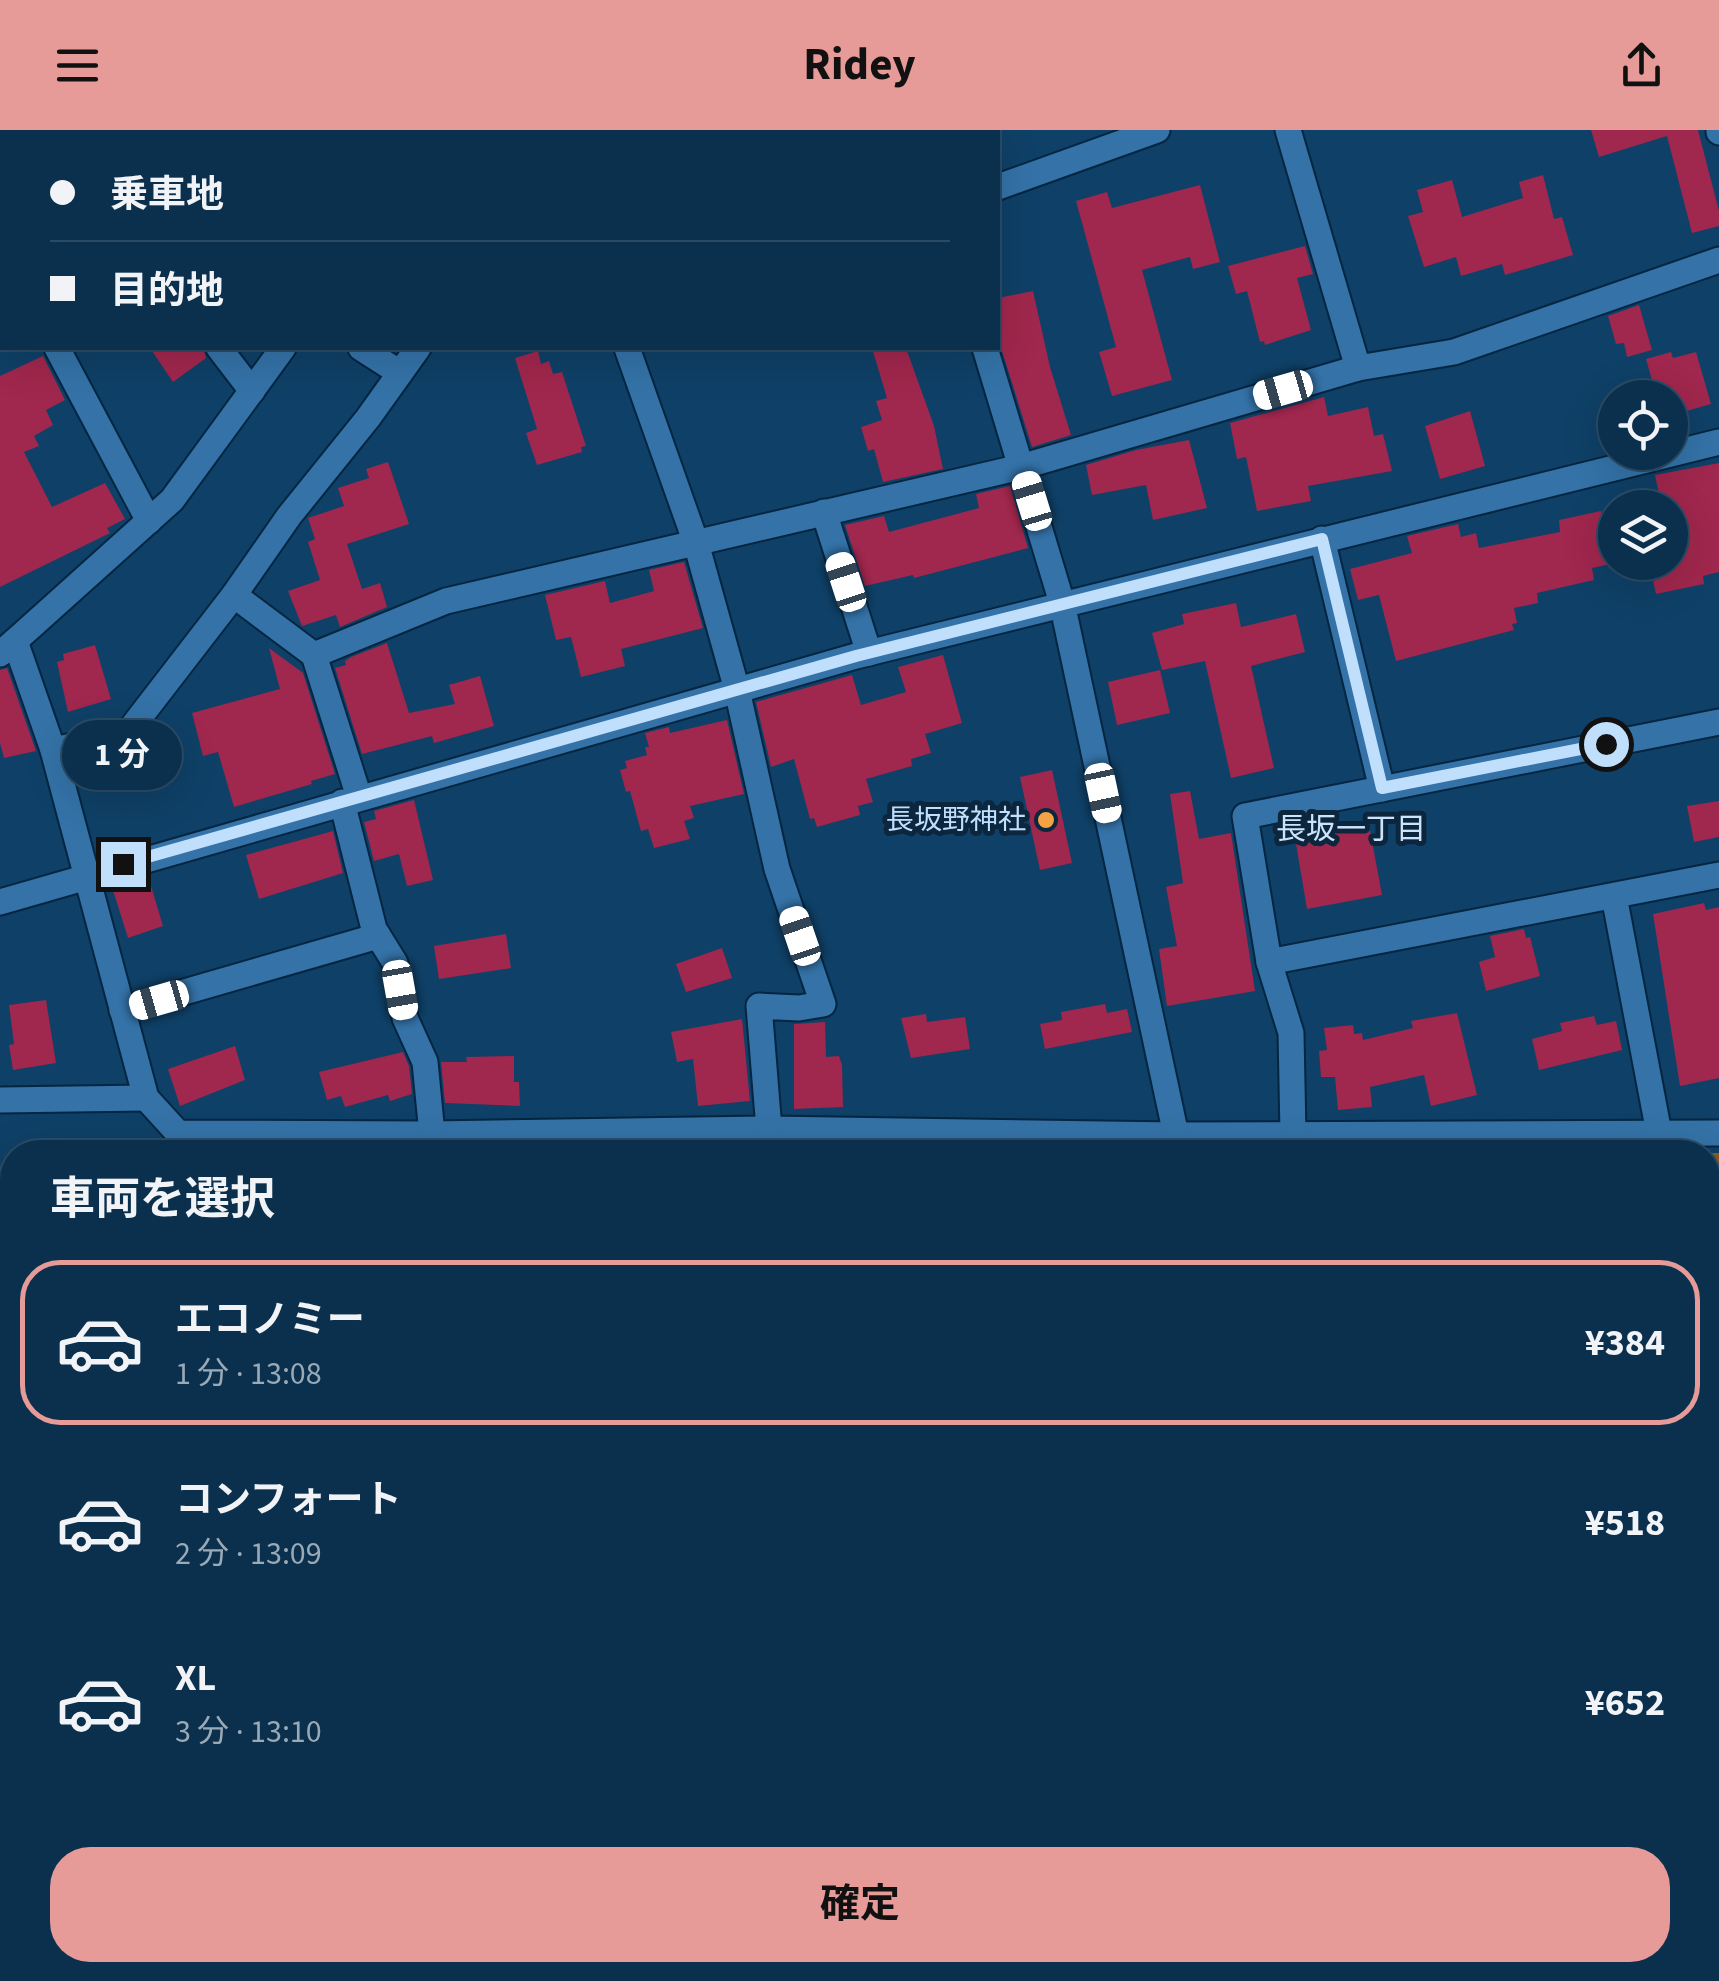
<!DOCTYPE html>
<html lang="ja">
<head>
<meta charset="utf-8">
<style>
	:root { --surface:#0b304d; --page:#193c57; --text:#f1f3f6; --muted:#9aa9b6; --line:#2b4b65; --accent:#e69b98 }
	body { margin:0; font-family:"Source Sans 3","Noto Sans JP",sans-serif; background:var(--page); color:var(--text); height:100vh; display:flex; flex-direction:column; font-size:38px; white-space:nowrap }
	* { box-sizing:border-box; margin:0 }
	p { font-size:32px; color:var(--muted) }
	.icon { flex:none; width:55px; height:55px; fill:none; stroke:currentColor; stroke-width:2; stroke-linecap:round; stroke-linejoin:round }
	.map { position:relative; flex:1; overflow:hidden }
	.side { position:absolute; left:0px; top:1010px; width:1720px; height:842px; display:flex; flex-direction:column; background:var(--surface); border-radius:40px 40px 0 0; box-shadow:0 10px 40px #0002,0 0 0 2px var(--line) }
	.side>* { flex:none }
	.banner { position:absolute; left:0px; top:0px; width:1000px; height:220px; box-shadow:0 10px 40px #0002,0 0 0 2px var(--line); display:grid; align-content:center; height:220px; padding:0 50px; background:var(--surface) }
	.buttons { position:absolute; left:1598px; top:250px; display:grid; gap:20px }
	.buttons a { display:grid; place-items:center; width:90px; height:90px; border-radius:50%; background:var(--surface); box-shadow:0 10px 40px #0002,0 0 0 2px var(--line); font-size:50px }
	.end { position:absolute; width:45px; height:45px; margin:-22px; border:12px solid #c0dffd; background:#111; box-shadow:0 0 0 5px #111 }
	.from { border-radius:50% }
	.bubble { position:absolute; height:70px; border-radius:35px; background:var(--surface); box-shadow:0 10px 40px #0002,0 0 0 2px var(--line); font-size:32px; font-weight:700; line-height:70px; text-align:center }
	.car { position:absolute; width:30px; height:60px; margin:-30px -15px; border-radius:12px; box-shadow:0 0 8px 2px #0007; background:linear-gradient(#fff 24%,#345 0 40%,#fff 0 76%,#345 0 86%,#fff 0) }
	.banner b { display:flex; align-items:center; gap:35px; height:95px; font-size:38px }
	.banner b+b { border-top:2px solid var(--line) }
	.banner i { width:25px; height:25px; background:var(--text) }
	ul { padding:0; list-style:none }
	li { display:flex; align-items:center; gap:30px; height:165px; margin:0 20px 15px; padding:0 30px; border:5px solid transparent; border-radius:40px }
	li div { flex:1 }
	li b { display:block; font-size:38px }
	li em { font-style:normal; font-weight:700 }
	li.current { border-color:var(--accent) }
	li>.icon { width:90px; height:90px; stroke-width:1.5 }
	h2 { padding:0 50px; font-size:45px; line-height:120px }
	.button { display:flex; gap:20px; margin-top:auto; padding:20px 50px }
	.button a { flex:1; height:115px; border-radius:40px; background:var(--accent); color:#111; font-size:40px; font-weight:700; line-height:115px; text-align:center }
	header { display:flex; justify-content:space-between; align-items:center; height:130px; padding:0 50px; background:var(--accent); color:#111; font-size:45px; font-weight:700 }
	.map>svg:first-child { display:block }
	.green { fill:#89591f }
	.building { fill:#a0274d }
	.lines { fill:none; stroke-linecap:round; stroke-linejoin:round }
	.street-casing { stroke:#042641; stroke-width:29 }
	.primary-casing { stroke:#042641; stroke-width:29 }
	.street { stroke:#3472a7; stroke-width:25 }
	.primary { stroke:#5498d4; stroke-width:25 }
	.route { stroke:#c0dffd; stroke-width:12 }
	.poi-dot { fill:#f4a344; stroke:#0c263d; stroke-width:4 }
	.labels { text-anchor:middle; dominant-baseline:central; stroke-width:10; stroke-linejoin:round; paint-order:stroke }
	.poi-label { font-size:28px; fill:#c0dffd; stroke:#0c263d; text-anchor:end }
	.neighbourhood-label { font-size:30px; fill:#cbe4fc; stroke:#0c263d }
</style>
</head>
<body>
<header><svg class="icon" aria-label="menu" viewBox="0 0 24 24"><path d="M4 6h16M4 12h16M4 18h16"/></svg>Ridey<svg class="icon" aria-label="share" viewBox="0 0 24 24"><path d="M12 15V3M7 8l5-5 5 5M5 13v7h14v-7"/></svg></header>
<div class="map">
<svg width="1719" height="1851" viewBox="0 0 1719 1851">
	<rect width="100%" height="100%" fill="#0f4067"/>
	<rect class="green" x="1708" y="1023" width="11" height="325"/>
	<g class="building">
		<path d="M 1591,0 L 1698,0 L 1719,81 L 1719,96 L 1692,103 L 1667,6 L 1599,27 Z"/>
		<path d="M 1543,45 L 1554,89 L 1562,87 L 1573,125 L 1505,145 L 1502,134 L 1461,146 L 1456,127 L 1424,137 L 1408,86 L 1423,82 L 1417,60 L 1452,50 L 1462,87 L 1523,68 L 1519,52 Z"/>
		<path d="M 1200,55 L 1220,132 L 1193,139 L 1190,127 L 1142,140 L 1172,250 L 1112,266 L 1099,222 L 1116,217 L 1076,71 L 1107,62 L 1112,78 Z"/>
		<path d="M 1305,116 L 1313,144 L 1297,148 L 1311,200 L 1265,215 L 1264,211 L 1260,212 L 1247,161 L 1236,164 L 1228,136 Z"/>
		<path d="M 1033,161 L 1050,237 L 1071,305 L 1032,317 L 998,208 L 998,168 Z"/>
		<path d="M 1639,175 L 1652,220 L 1627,227 L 1624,213 L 1616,214 L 1608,186 Z"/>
		<path d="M 150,218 L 203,218 L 206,228 L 173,252 Z"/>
		<path d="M 872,218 L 906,218 L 934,296 L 943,339 L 883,352 L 874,319 L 868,321 L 861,297 L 882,290 L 876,271 L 887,268 Z"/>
		<path d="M 538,221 L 541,234 L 549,231 L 553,244 L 562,242 L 586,316 L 581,317 L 582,322 L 537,335 L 526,303 L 537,299 L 515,228 Z"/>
		<path d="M 1671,222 L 1673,228 L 1696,222 L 1711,274 L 1676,284 L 1674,275 L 1670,276 L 1670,268 L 1657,268 L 1646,229 Z"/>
		<path d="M 43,226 L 65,270 L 46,280 L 53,295 L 34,306 L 39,316 L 24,322 L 52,377 L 105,353 L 125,389 L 107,398 L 110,403 L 0,457 L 0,246 Z"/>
		<path d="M 1324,267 L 1328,286 L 1368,277 L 1374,306 L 1383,304 L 1392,341 L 1308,356 L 1311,371 L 1257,381 L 1246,327 L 1237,329 L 1230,293 Z"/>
		<path d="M 1470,281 L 1485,336 L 1440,349 L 1425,296 Z"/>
		<path d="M 1189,310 L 1207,378 L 1153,390 L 1146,355 L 1092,365 L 1086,335 L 1136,320 Z"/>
		<path d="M 388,332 L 409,394 L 347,414 L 362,459 L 380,453 L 387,477 L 340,497 L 336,485 L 302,496 L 288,461 L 320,450 L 308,412 L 315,409 L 308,388 L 344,376 L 338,358 L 369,348 L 366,339 Z"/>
		<path d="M 1719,333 L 1719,442 L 1703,446 L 1704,454 L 1656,464 L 1649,432 L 1670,432 L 1670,378 L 1662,378 L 1655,345 Z"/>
		<path d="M 1010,356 L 1028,418 L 914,448 L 913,445 L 865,456 L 845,395 L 884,386 L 889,402 L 979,378 L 976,364 Z"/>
		<path d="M 1601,381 L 1603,390 L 1615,387 L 1615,433 L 1592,438 L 1594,450 L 1537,463 L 1538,473 L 1514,478 L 1517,493 L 1512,494 L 1514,500 L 1396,531 L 1379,465 L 1358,470 L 1350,439 L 1412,423 L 1407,406 L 1458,394 L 1461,407 L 1476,403 L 1479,418 L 1560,402 L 1559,390 Z"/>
		<path d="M 684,432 L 703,498 L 621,519 L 625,536 L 581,547 L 571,507 L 556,510 L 545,465 L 605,451 L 610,473 L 654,461 L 649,440 Z"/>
		<path d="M 1236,473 L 1241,497 L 1296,484 L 1305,522 L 1251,536 L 1274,638 L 1231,648 L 1205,531 L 1162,540 L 1152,503 L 1184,494 L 1182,484 Z"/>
		<path d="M 387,513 L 409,583 L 455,574 L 449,555 L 480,546 L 494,596 L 434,613 L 432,606 L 362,624 L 335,538 L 346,535 L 345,531 L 351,527 Z"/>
		<path d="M 95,515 L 111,569 L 68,582 L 57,532 L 64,530 L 63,524 Z"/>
		<path d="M 269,518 L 303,543 L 335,644 L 311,651 L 312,654 L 234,677 L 218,622 L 203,626 L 192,583 L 280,559 Z"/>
		<path d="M 943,525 L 962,593 L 925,604 L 931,623 L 911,629 L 912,636 L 866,649 L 873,672 L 858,676 L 860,685 L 817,697 L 814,688 L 810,689 L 794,629 L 771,637 L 756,572 L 852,545 L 861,575 L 906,562 L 898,537 Z"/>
		<path d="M 7,538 L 36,621 L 4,628 L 0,613 L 0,540 Z"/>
		<path d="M 1160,540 L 1170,583 L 1117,595 L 1108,552 Z"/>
		<path d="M 727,590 L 744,664 L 690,676 L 694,688 L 684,691 L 690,709 L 654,718 L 648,699 L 641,701 L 630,661 L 626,662 L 620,640 L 627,638 L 625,631 L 647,625 L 645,617 L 649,617 L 645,603 L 669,597 L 670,603 Z"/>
		<path d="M 1052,640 L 1072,733 L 1040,740 L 1020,647 Z"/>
		<path d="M 1190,661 L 1199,709 L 1231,703 L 1255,861 L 1167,876 L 1159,819 L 1177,816 L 1166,757 L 1183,753 L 1170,664 Z"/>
		<path d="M 414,670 L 433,750 L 407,756 L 399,724 L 374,731 L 364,692 L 376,689 L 374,681 Z"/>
		<path d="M 1719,671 L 1719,707 L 1694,712 L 1687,676 Z"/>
		<path d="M 1369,695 L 1382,765 L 1307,779 L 1295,708 Z"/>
		<path d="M 333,701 L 343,743 L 259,769 L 246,725 Z"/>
		<path d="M 148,746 L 163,796 L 128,808 L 112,757 Z"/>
		<path d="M 1704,773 L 1706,780 L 1719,777 L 1719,948 L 1680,956 L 1653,784 Z"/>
		<path d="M 1524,799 L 1526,808 L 1530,807 L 1540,846 L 1486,861 L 1479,832 L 1495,827 L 1490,806 Z"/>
		<path d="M 506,804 L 511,838 L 439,849 L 434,816 Z"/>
		<path d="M 722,818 L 732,848 L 686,862 L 676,834 Z"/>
		<path d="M 46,870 L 56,933 L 13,940 L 9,915 L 14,914 L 9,875 Z"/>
		<path d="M 1105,874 L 1107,883 L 1127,879 L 1132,902 L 1045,919 L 1040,894 L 1062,890 L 1061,882 Z"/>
		<path d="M 1457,883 L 1477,965 L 1431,976 L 1424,945 L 1370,957 L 1372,977 L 1338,980 L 1335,947 L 1321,947 L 1319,921 L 1327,920 L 1324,898 L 1353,895 L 1354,904 L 1362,903 L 1363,910 L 1413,898 L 1411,891 Z"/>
		<path d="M 926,884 L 927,892 L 965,887 L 970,919 L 911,928 L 901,888 Z"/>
		<path d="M 1594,886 L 1597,895 L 1616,891 L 1622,920 L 1539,940 L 1532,909 L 1562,901 L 1560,893 Z"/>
		<path d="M 742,889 L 750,971 L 698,976 L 693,929 L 677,932 L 671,902 Z"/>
		<path d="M 825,892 L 826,927 L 839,926 L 842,935 L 843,977 L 794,979 L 794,894 Z"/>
		<path d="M 235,916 L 245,950 L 180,976 L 168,939 Z"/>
		<path d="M 403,922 L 409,936 L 412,964 L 390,971 L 388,965 L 345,977 L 341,966 L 327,970 L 319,942 Z"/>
		<path d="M 514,926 L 514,952 L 519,952 L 520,976 L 445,973 L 441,932 L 467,932 L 466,927 Z"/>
	</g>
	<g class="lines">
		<defs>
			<g id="street">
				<path d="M 451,0 L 454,2"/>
				<path d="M 911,0 L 912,2"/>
				<path d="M 1288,0 L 1358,238"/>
				<path d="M 1719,0 L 1719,2"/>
				<path d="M 640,2 L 643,0"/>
				<path d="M 998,57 L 1157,0"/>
				<path d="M 0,98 L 2,100"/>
				<path d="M 57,218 L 149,391"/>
				<path d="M 219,218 L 252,261"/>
				<path d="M 361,218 L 400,243"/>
				<path d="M 418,218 L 368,288 L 289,386 L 234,465 L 126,605 L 53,620 L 146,968 L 178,1003 L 432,1004 L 769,999 L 1176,1005 L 1719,1003"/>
				<path d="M 627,218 L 696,413 L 737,560 L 777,739 L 823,874 L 799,878 L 759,876 L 769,999"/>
				<path d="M 985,218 L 1062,473 L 1176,1005"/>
				<path d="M 824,382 L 869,523"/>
				<path d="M 1322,409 L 1382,659"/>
				<path d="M 234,465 L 314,525 L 359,667"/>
				<path d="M 15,511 L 172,370 L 283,218"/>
				<path d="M 0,524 L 15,511 L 53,620"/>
				<path d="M 314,525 L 446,471 L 1021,337 L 1358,238 L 1454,222 L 1719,130"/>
				<path d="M 342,672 L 374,799 L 395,833 L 405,888 L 425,932 L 432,1004"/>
				<path d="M 1614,766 L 1659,1003"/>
				<path d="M 0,772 L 856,526 L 1719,312"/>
				<path d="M 1269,832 L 1719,745"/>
				<path d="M 122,880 L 378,806"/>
				<path d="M 0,970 L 146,968"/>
				<path d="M 1293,1004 L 1291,903 L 1269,832 L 1245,686 L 1719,592"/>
				<path d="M 1708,1389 L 1719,1389"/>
				<path d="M 1708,1493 L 1719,1493"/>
				<path d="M 1535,1840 L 1535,1851"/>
				<path d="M 1416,1851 L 1416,1840"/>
				<path d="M 1664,1851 L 1664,1840"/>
			</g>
			<g id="primary">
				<path d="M 185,2 L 189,0"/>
				<path d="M 261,2 L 265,0"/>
				<path d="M 0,130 L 2,128"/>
				<path d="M 0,182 L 2,181"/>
			</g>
		</defs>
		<use href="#street" class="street-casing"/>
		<use href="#primary" class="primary-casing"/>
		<use href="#street" class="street"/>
		<use href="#primary" class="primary"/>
	</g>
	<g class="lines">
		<path class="route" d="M 123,734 L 856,526 L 1322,409 L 1382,658 L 1606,614"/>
	</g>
	<circle class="poi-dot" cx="1046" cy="690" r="10"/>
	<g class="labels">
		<g class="poi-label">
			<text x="1026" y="690">長坂野神社</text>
		</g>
		<g class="neighbourhood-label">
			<text x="1351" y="699">長坂一丁目</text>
		</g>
	</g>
</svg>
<div class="buttons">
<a><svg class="icon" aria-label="locate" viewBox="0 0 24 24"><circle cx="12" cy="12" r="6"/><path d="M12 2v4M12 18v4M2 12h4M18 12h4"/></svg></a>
<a><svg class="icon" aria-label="layers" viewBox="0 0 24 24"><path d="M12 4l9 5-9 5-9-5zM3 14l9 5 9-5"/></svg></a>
</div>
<i class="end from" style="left:1606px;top:614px"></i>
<i class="end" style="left:123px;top:734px"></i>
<div class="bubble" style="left:62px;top:590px;width:120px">1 分</div>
<i class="car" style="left:1283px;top:260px;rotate:254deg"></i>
<i class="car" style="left:1032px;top:371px;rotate:343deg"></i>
<i class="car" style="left:846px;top:452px;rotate:342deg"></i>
<i class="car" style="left:1103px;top:663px;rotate:168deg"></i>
<i class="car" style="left:800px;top:806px;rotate:341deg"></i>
<i class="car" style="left:400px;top:860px;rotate:170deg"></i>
<i class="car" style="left:159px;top:870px;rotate:254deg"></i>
<div class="banner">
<b><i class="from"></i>乗車地</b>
<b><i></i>目的地</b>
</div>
<section class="side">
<h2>車両を選択</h2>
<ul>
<li class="current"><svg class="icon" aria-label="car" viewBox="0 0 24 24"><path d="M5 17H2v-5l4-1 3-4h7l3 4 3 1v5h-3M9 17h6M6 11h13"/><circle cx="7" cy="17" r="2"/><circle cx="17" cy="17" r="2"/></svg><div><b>エコノミー</b><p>1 分 · 13:08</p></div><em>¥384</em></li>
<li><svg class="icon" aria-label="car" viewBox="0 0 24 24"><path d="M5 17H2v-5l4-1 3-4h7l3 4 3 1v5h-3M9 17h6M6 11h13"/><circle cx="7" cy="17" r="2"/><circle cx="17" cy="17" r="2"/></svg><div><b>コンフォート</b><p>2 分 · 13:09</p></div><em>¥518</em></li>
<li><svg class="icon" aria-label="car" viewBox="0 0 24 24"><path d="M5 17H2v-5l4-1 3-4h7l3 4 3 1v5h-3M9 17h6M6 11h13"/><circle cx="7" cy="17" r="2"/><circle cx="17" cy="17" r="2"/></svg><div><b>XL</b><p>3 分 · 13:10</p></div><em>¥652</em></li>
</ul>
<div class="button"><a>確定</a></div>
</section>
</div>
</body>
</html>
